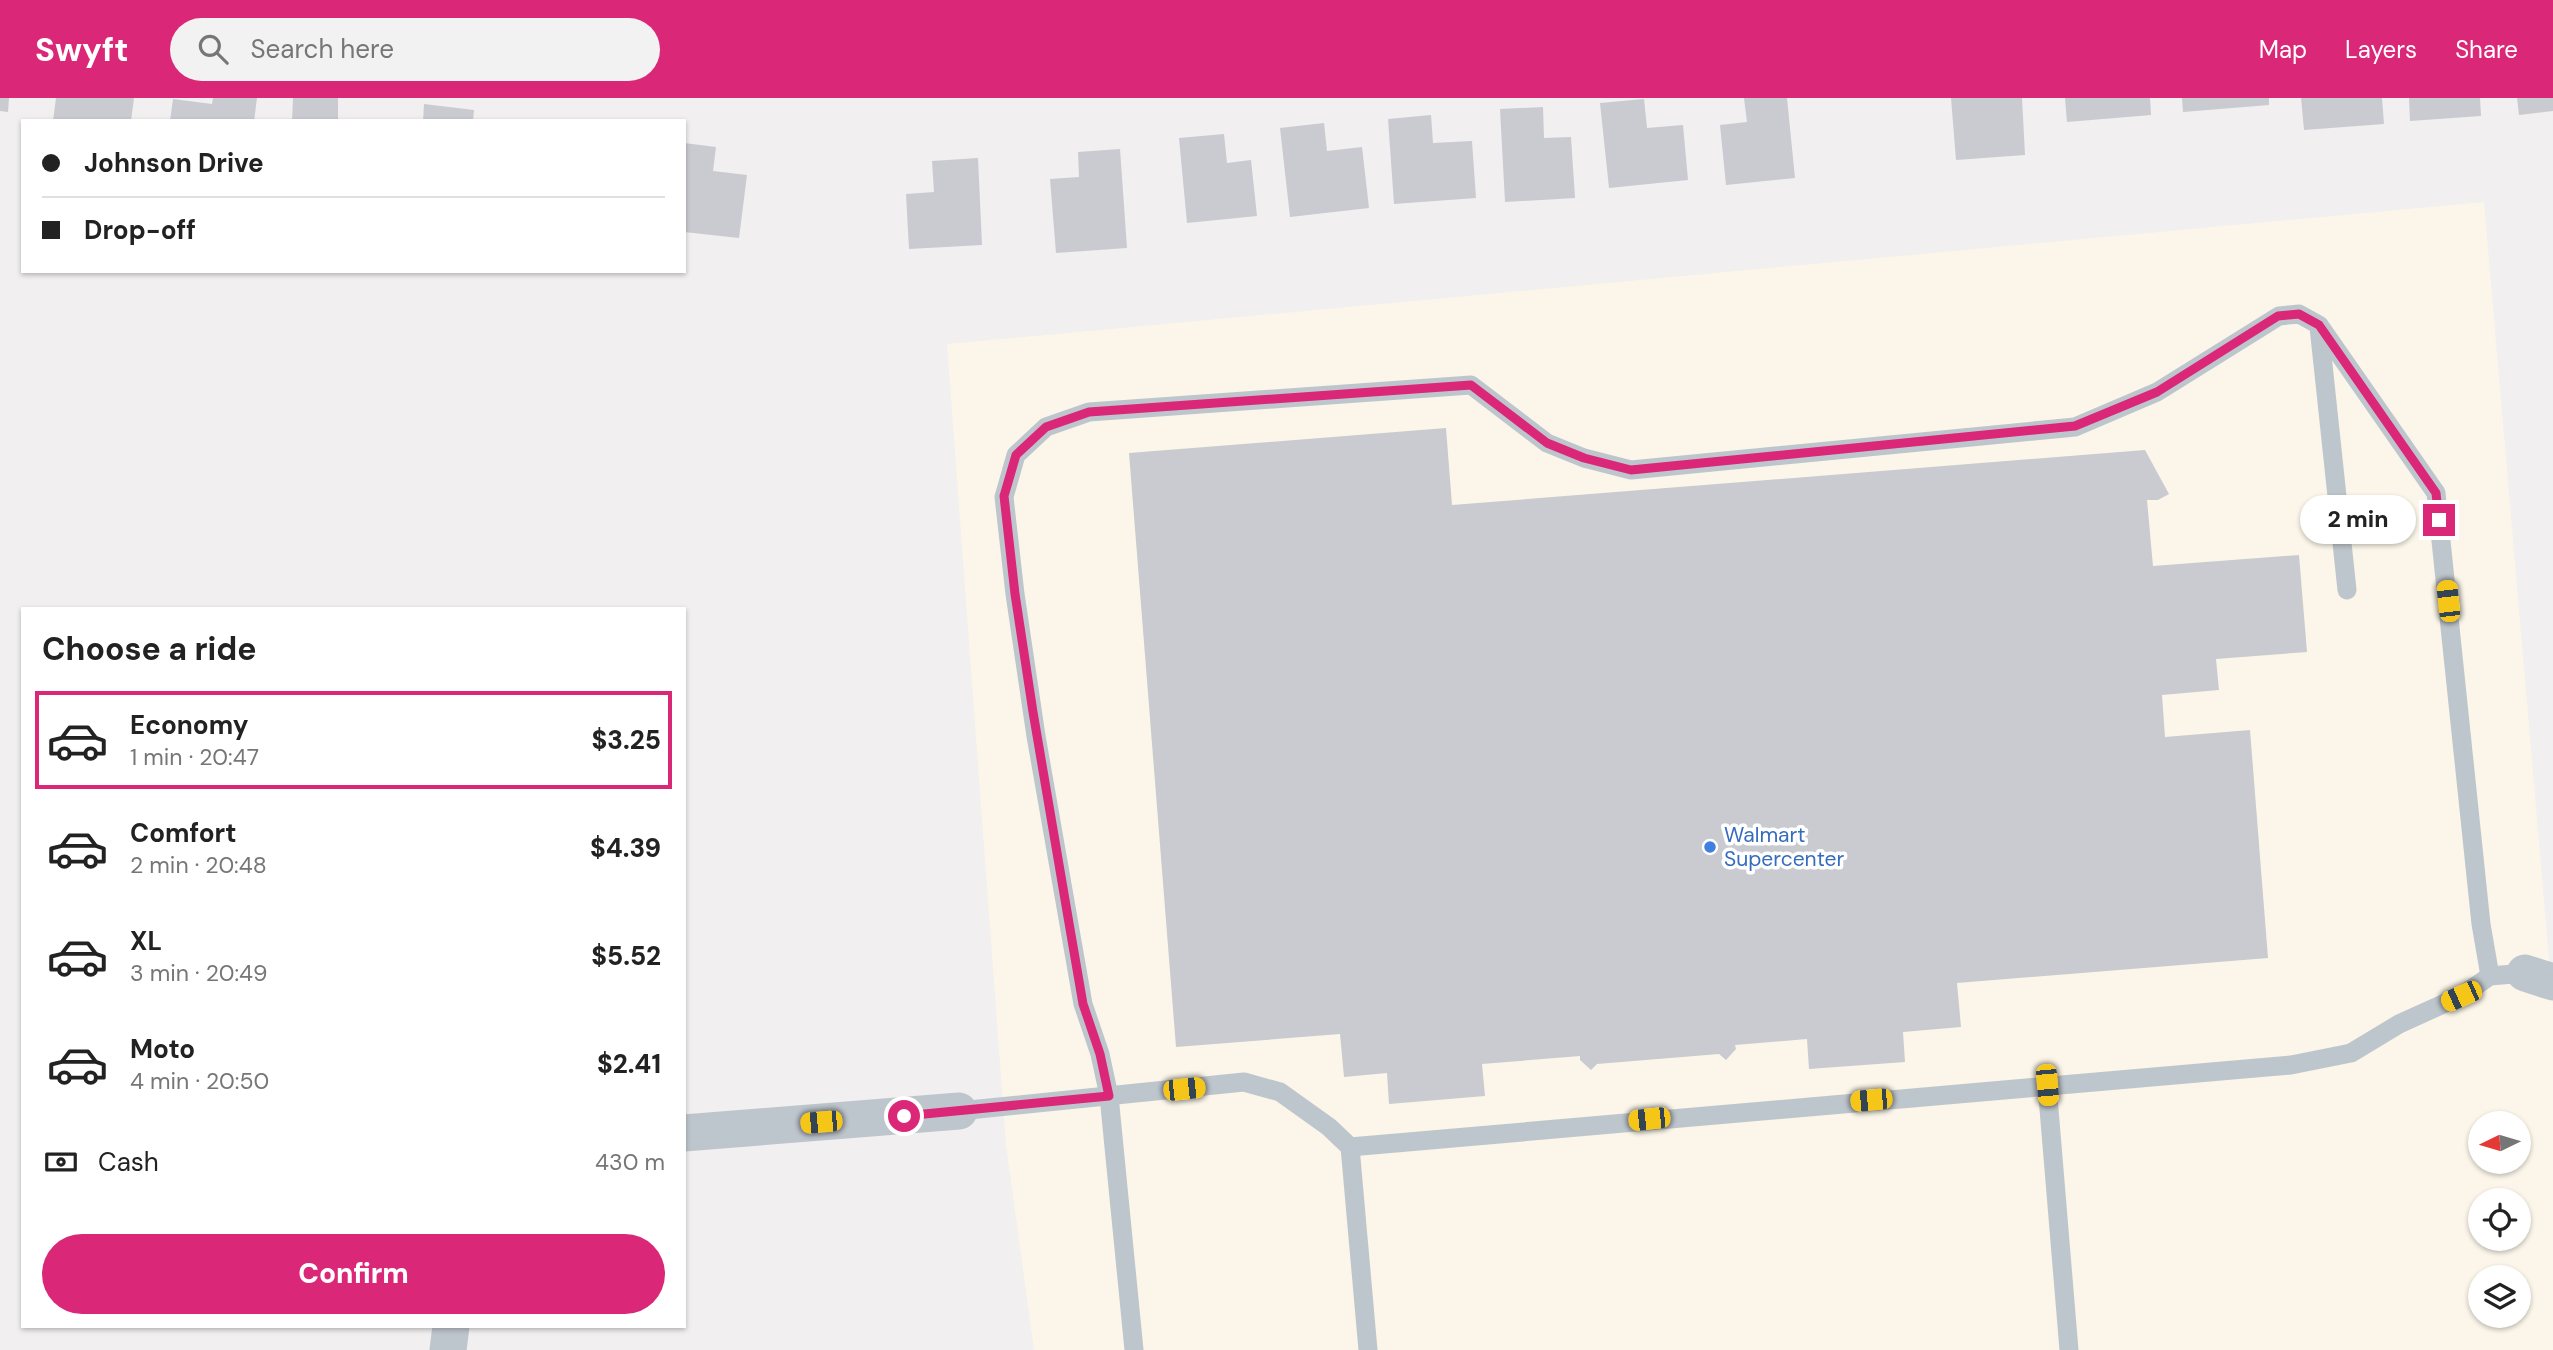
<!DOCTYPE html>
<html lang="en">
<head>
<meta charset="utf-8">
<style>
	:root { --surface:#fff; --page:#f2f2f2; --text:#222; --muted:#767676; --line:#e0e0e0; --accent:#db2777 }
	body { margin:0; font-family:"DM Sans",sans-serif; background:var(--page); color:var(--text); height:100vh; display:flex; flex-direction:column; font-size:26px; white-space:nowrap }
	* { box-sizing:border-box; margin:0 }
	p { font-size:23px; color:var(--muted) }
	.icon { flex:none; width:38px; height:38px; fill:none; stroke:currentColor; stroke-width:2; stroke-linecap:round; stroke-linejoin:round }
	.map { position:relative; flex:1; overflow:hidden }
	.drawer { position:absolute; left:21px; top:509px; width:665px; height:721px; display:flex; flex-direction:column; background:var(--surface); border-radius:0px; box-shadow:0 2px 5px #0004 }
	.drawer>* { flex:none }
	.banner { position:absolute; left:21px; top:21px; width:665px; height:154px; border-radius:0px; box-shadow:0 2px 5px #0004; display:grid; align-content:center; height:154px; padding:0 21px; background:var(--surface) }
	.needle { width:46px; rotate:265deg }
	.fabs { position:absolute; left:2468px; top:1013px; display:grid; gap:14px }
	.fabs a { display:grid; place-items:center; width:63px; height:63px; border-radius:50%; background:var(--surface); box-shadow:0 2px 5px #0004; font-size:35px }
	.end { position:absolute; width:32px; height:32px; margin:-16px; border:9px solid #db2777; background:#fff; box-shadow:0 0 0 4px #fff }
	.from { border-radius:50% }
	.bubble { position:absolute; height:49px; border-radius:24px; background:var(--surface); box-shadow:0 2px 5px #0004; font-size:23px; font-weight:800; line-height:49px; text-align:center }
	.car { position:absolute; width:21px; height:42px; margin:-21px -10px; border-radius:9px; box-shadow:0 0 5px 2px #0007; background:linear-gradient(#f5c518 24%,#345 0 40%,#f5c518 0 76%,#345 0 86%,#f5c518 0) }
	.banner b { display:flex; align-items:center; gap:24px; height:66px; font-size:26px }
	.banner b+b { border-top:2px solid var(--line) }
	.banner i { width:18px; height:18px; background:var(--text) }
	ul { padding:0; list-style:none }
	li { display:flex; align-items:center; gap:21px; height:98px; margin:0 14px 10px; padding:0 7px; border:4px solid transparent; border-radius:0px }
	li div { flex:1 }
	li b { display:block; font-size:26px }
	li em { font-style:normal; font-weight:800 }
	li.active { border-color:var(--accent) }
	li>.icon { width:63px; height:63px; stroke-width:1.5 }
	h2 { padding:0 21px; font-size:32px; line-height:84px }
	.pay { display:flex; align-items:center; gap:18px; height:77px; padding:0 21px; font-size:26px }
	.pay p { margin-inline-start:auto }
	.button { display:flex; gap:14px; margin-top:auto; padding:14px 21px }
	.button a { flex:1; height:80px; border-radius:42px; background:var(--accent); color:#fff; font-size:28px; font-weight:800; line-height:80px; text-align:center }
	header { display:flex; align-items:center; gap:42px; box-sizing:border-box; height:98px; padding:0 35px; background:var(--accent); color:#fff }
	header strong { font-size:33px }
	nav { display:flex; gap:38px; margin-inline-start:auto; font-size:24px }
	.search { width:490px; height:63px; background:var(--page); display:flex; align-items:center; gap:18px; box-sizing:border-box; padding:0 24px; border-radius:38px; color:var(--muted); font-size:26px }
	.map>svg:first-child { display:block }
	.commercial { fill:#fbf6e9; fill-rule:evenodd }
	.building { fill:#c9cbd1 }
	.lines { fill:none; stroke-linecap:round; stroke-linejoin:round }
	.service { stroke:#bec6cd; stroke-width:19 }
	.minor { stroke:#bec6cd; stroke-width:37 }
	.route { stroke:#db2777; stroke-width:9 }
	.shop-dot { fill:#3f7fe0; stroke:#fff; stroke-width:2.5 }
	.labels { text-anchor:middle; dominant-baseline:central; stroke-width:7; stroke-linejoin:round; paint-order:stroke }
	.shop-label { font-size:21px; fill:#366cbe; stroke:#fff; text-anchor:start }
</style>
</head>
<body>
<header>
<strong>Swyft</strong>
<div class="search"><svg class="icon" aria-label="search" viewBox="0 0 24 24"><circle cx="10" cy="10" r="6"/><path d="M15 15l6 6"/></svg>Search here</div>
<nav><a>Map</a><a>Layers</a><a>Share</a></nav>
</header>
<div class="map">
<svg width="2553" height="1252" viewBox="0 0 2553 1252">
	<rect width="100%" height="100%" fill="#f1efef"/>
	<path class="commercial" d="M 2484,104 L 2553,907 L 2553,1252 L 1034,1252 L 1006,1047 L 947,246 ZM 2480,1026 L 2518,1026 L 2518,1064 L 2480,1064 ZM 2480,1102 L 2518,1102 L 2518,1141 L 2480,1141 ZM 2480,1180 L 2518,1180 L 2518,1218 L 2480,1218 Z"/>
	<g class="building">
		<path d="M 0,0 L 9,0 L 8,14 L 0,13 Z"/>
		<path d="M 56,0 L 134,0 L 131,23 L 53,23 Z"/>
		<path d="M 213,0 L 257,0 L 254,23 L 170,23 L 173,1 L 212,6 Z"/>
		<path d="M 293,0 L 338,0 L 338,23 L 292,23 Z"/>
		<path d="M 1744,0 L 1787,0 L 1795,80 L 1726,87 L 1720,27 L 1747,24 Z"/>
		<path d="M 1951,0 L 2022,0 L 2025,57 L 1956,62 Z"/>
		<path d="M 2065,0 L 2150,0 L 2151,17 L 2067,24 Z"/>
		<path d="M 2182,0 L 2269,0 L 2269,7 L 2183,14 Z"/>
		<path d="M 2301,0 L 2382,0 L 2384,26 L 2304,32 Z"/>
		<path d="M 2409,0 L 2480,0 L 2481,18 L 2410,23 Z"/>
		<path d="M 2517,0 L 2553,0 L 2553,13 L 2519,17 Z"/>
		<path d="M 1644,1 L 1647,30 L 1683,27 L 1688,82 L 1609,90 L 1600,5 Z"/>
		<path d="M 424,6 L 474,12 L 473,23 L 423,23 Z"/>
		<path d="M 1543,9 L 1544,40 L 1571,39 L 1575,100 L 1505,104 L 1500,11 Z"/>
		<path d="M 1431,17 L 1433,45 L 1472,43 L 1476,100 L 1394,106 L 1388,21 Z"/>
		<path d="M 1324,25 L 1327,53 L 1362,49 L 1369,110 L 1290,119 L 1280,30 Z"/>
		<path d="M 1224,36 L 1227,65 L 1251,62 L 1257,118 L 1187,125 L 1179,40 Z"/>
		<path d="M 684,45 L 716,49 L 713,73 L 747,77 L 739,140 L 684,134 Z"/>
		<path d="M 1120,51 L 1127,150 L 1056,155 L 1050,81 L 1079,79 L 1078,54 Z"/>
		<path d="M 978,60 L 982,147 L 909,151 L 906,96 L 934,94 L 932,63 Z"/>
		<path d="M 1446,330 L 1452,407 L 2145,352 L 2169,396 L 2158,402 L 2147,402 L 2153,468 L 2299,457 L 2307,554 L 2216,561 L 2219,592 L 2162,597 L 2165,639 L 2250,632 L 2268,860 L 1957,885 L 1961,929 L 1903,934 L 1905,964 L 1809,971 L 1807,941 L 1735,947 L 1736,951 L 1726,962 L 1719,956 L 1597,966 L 1591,972 L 1580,962 L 1580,958 L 1482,966 L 1485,998 L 1389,1006 L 1387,975 L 1344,979 L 1340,936 L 1176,949 L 1129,355 Z"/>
	</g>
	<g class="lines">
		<g class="service">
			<path d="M 2319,229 L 2347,492"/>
			<path d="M 2047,987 L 2069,1252"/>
			<path d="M 959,1013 L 1244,984 L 1280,994 L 1329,1029 L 1350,1049 L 2291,967 L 2351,955 L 2399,926 L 2461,898 L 2490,878 L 2525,875"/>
			<path d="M 1350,1049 L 1368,1252"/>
			<path d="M 1134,1252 L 1109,998 L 1100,956 L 1083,906 L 1036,638 L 1015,496 L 1004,399 L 1016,357 L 1046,329 L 1089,314 L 1471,287 L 1547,345 L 1584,360 L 1631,372 L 2075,329 L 2157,294 L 2279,218 L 2299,216 L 2319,227 L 2436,395 L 2481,826 L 2490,878"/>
		</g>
		<g class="minor">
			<path d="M 2525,875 L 2553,884"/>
			<path d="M 684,1035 L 959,1013"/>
			<path d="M 448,1252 L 451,1228"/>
		</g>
	</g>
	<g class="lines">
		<path class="route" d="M 904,1018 L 1109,998 L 1100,956 L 1083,906 L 1069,825 L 1033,614 L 1015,496 L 1004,398 L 1016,357 L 1046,329 L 1089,314 L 1471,287 L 1547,345 L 1584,360 L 1631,372 L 2075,328 L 2157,294 L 2278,218 L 2299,216 L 2319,227 L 2436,395 L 2439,422"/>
	</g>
	<circle class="shop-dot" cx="1710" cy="749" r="7"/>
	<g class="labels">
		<g class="shop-label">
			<text x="1724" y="737">Walmart<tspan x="1724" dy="24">Supercenter</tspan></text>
		</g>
	</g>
</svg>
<div class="fabs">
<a><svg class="needle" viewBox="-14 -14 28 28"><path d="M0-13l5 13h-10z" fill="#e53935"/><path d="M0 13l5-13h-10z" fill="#767676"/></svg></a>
<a><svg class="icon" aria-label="locate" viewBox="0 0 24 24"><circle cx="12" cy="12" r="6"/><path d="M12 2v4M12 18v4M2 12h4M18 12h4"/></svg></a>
<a><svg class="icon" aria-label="layers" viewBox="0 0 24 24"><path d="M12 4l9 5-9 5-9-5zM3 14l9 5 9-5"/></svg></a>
</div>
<i class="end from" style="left:904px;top:1018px"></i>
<i class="end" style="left:2439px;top:422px"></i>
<div class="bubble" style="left:2300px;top:397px;width:116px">2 min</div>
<i class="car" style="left:2448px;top:503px;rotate:354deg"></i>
<i class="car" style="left:2461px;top:898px;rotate:246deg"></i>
<i class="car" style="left:2047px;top:987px;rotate:175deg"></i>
<i class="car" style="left:1184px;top:991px;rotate:84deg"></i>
<i class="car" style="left:1871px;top:1002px;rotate:265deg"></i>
<i class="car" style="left:1649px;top:1021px;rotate:264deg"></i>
<i class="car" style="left:821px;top:1024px;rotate:265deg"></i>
<div class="banner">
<b><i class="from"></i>Johnson Drive</b>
<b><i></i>Drop-off</b>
</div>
<section class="drawer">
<h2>Choose a ride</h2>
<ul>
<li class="active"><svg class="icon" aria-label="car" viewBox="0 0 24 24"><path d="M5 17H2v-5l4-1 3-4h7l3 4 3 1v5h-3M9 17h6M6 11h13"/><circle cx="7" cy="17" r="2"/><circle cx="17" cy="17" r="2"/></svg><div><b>Economy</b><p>1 min · 20:47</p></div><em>$3.25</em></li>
<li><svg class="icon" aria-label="car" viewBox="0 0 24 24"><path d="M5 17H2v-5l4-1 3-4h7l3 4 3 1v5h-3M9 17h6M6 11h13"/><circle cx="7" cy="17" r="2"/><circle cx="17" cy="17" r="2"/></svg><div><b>Comfort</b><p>2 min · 20:48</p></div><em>$4.39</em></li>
<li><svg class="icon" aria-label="car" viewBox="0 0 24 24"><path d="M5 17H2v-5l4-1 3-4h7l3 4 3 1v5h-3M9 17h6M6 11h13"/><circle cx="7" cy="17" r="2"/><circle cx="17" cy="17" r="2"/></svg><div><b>XL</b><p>3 min · 20:49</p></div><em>$5.52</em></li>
<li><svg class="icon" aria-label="car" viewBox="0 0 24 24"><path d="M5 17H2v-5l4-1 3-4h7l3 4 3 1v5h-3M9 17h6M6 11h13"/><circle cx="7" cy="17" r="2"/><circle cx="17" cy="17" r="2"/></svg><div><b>Moto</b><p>4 min · 20:50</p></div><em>$2.41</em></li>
</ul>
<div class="pay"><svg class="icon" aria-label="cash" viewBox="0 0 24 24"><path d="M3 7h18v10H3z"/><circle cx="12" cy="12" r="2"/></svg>Cash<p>430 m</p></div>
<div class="button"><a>Confirm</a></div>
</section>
</div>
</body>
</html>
